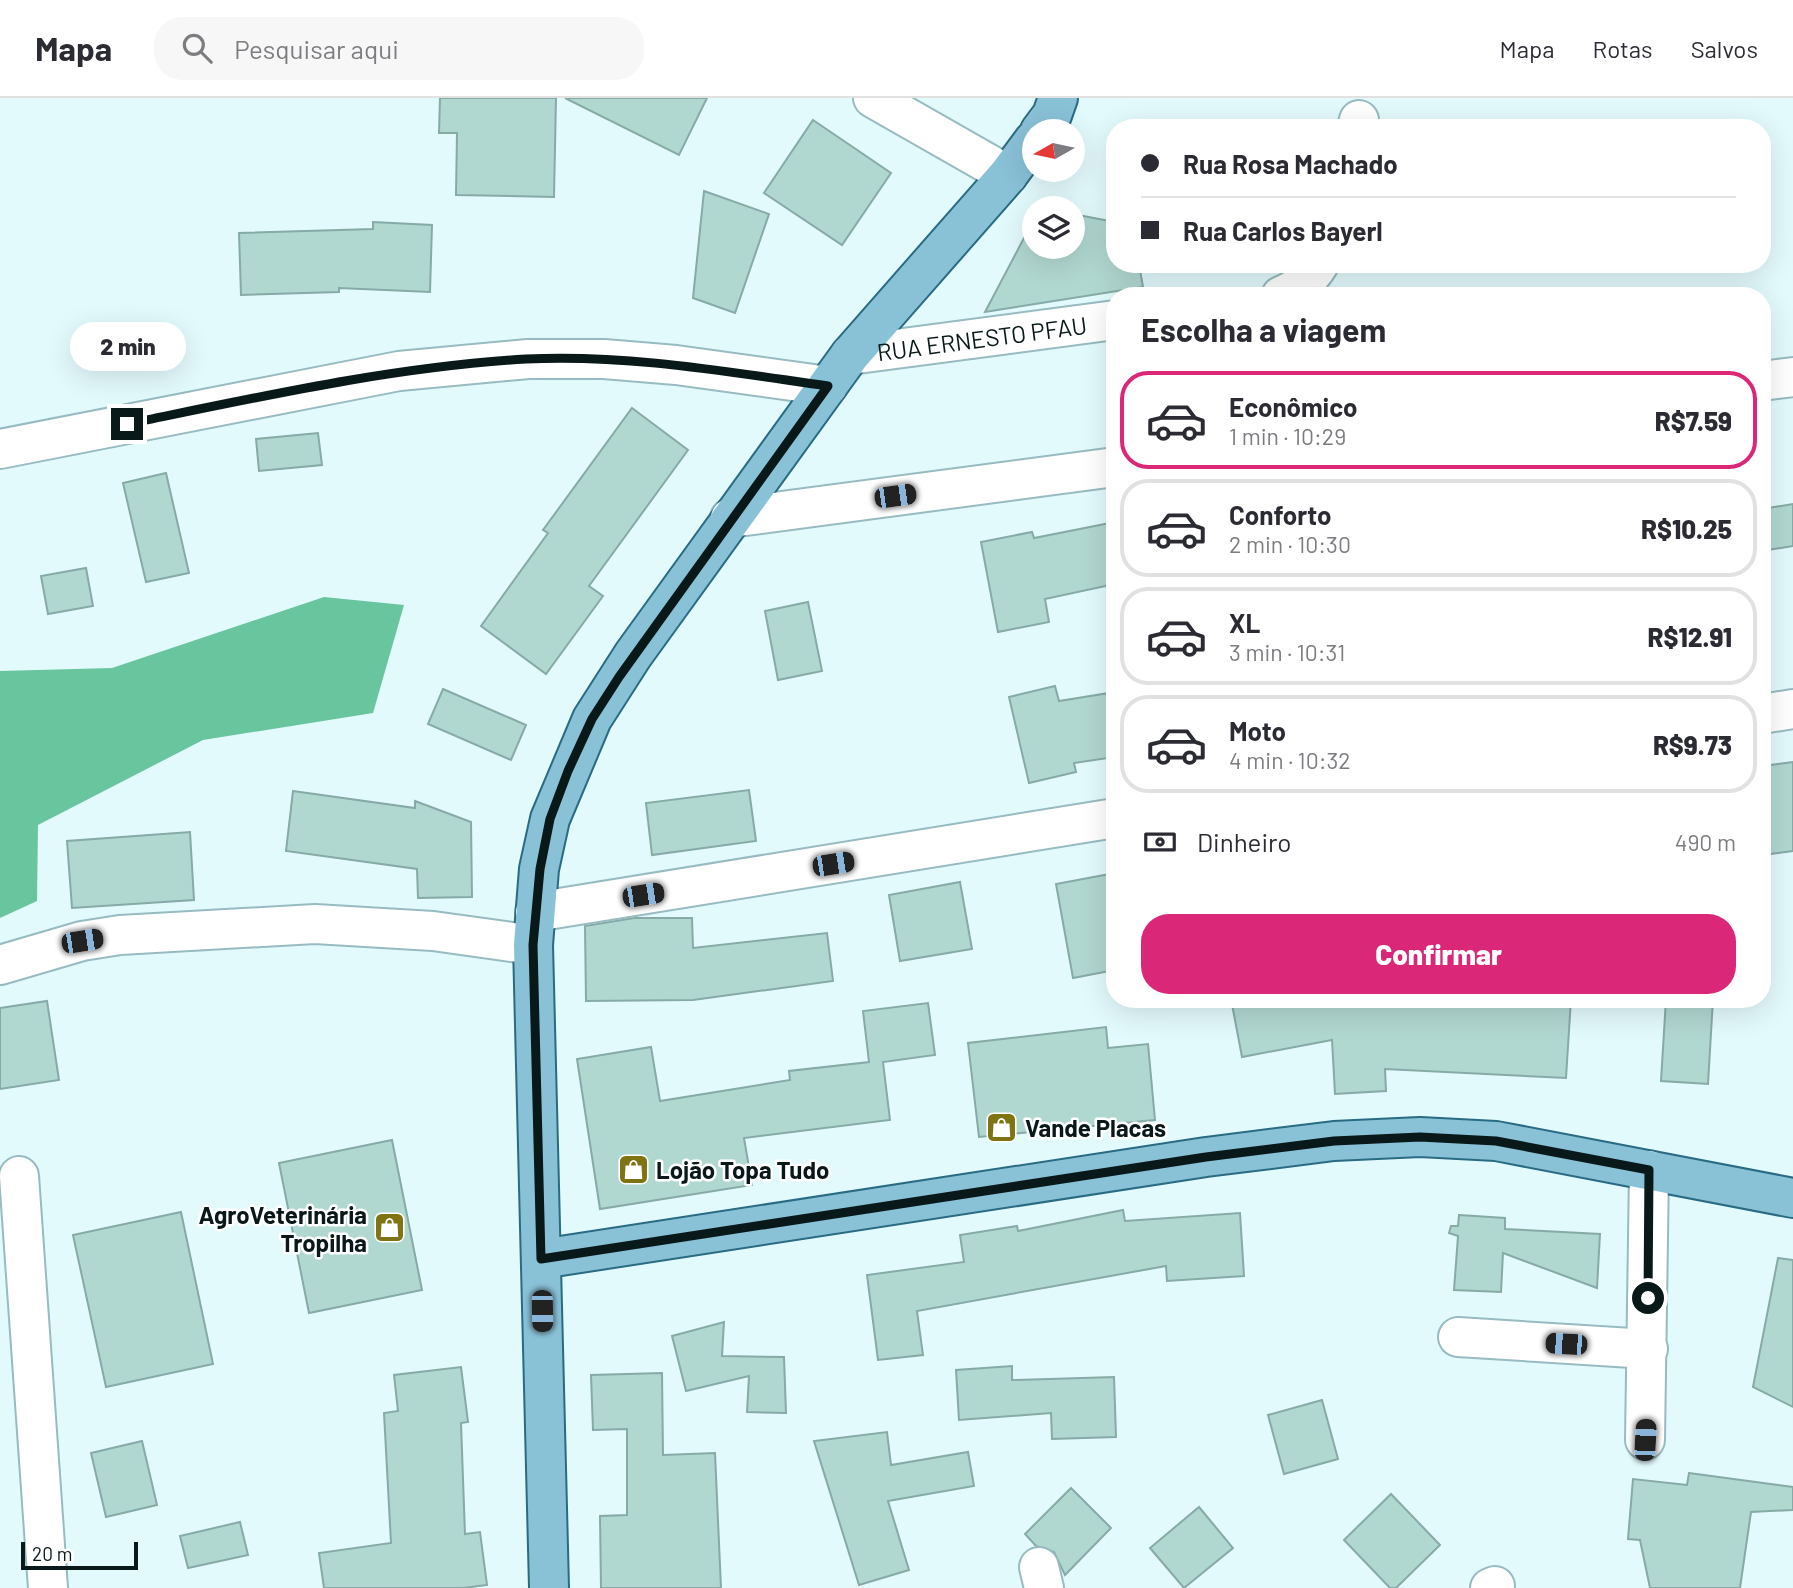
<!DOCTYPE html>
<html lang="pt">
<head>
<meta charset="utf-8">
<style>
	:root { --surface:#fff; --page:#f7f7f7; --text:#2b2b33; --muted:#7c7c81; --line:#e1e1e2; --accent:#db2777 }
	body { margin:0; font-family:Barlow,sans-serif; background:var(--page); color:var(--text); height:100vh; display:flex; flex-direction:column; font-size:26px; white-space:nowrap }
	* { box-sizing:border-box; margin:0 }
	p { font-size:23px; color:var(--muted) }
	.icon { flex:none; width:38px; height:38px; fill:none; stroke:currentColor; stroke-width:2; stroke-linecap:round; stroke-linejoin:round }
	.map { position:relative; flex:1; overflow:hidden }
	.drawer { position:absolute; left:1106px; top:189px; width:665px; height:721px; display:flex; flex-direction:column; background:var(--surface); border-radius:28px; box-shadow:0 7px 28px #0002 }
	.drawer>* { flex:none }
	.hud { position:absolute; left:1106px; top:21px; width:665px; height:154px; border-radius:28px; box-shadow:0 7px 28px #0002; display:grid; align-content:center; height:154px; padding:0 35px; background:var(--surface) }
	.needle { width:46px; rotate:261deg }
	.tools { position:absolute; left:1022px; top:21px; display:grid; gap:14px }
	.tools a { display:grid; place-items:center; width:63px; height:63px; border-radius:50%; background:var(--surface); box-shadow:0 7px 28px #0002; font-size:35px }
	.scale { position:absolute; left:21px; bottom:18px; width:117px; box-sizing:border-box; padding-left:7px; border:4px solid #091819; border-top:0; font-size:19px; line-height:24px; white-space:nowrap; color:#091819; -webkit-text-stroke:5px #fff; paint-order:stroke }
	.end { position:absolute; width:32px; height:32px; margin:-16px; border:9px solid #091819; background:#fff; box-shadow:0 0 0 4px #fff }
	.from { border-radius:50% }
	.bubble { position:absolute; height:49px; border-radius:24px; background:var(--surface); box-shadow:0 7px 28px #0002; font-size:23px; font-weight:800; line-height:49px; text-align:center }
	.car { position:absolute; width:21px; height:42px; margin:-21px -10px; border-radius:9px; box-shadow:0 0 5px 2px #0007; background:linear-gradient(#222 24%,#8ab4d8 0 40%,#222 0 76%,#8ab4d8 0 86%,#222 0) }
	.hud b { display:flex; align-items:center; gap:24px; height:66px; font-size:26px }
	.hud b+b { border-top:2px solid var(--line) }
	.hud i { width:18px; height:18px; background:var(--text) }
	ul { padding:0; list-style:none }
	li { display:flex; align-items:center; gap:21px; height:98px; margin:0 14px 10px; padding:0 21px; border:4px solid var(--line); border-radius:28px }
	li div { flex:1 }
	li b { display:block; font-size:26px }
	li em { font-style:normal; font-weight:800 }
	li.current { border-color:var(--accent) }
	li>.icon { width:63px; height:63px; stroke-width:1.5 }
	h2 { padding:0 35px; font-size:32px; line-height:84px }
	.pay { display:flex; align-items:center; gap:18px; height:77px; padding:0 35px; font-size:26px }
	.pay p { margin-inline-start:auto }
	.action { display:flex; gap:14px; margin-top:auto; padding:14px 35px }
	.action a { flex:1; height:80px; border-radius:28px; background:var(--accent); color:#fff; font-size:28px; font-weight:800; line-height:80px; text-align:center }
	header { display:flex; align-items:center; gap:42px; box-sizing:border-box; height:98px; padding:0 35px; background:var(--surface); border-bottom:2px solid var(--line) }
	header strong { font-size:33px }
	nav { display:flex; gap:38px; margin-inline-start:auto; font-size:24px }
	.search { width:490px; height:63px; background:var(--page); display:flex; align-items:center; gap:18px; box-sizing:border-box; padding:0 24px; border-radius:28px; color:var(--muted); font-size:26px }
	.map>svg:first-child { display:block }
	.forest { fill:#68c59e }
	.building { fill:#b1d7d1; stroke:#86aaa5; stroke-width:2 }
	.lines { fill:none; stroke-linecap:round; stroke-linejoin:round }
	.minor-casing { stroke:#97bbc1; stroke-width:42 }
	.major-casing { stroke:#296b83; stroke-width:42 }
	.minor { stroke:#fff; stroke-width:38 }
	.major { stroke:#89c1d7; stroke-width:38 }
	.route { stroke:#091819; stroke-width:9 }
	.labels { text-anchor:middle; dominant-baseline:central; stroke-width:5; stroke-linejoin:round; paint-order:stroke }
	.street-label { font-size:24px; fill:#091819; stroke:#fff }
	.poi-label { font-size:24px; font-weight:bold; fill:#091819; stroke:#fff; text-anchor:start }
</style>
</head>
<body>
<header>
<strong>Mapa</strong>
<div class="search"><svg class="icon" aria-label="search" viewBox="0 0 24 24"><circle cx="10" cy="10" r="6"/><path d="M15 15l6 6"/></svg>Pesquisar aqui</div>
<nav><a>Mapa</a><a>Rotas</a><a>Salvos</a></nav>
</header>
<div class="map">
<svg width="1793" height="1490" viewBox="0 0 1793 1490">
	<rect width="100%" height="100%" fill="#e3fafd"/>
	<path class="forest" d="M 324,499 L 404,507 L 373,615 L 203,642 L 38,727 L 37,803 L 0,820 L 0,573 L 112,570 Z"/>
	<g class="building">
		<path d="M 440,0 L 556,0 L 554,99 L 456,97 L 457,35 L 439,35 Z"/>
		<path d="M 565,0 L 707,0 L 679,57 Z"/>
		<path d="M 813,22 L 891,75 L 842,147 L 764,95 Z"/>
		<path d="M 704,93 L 769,116 L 735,215 L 693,200 Z"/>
		<path d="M 1073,116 L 1115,124 L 1115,166 L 1139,166 L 1143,189 L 985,214 L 1034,121 L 1034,149 L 1073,149 Z"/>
		<path d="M 373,124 L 432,127 L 430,194 L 339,190 L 339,194 L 241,197 L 239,135 L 373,131 Z"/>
		<path d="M 632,310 L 688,352 L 589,488 L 603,498 L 546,576 L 481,528 L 548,435 L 543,432 Z"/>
		<path d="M 318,335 L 322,367 L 259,373 L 256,341 Z"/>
		<path d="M 166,375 L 189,475 L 146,484 L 123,385 Z"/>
		<path d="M 1793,406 L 1793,448 L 1762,453 L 1762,411 Z"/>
		<path d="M 1115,424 L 1115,486 L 1045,501 L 1049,524 L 998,534 L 981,444 L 1032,434 L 1034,440 Z"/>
		<path d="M 86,470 L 93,508 L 48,516 L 41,478 Z"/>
		<path d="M 808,504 L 822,573 L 778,582 L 765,513 Z"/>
		<path d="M 1055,588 L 1059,603 L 1115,594 L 1115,659 L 1074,665 L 1076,674 L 1029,685 L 1009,599 Z"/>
		<path d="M 443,591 L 526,627 L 511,662 L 428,626 Z"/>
		<path d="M 1793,664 L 1793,753 L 1762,757 L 1762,668 Z"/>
		<path d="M 749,692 L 756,743 L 652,757 L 646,705 Z"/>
		<path d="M 293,693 L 415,710 L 415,703 L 471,724 L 472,799 L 418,800 L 417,771 L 286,753 Z"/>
		<path d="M 190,734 L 194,802 L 72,810 L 67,743 Z"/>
		<path d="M 1115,775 L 1115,872 L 1073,880 L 1056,786 Z"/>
		<path d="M 960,784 L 972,851 L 900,863 L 889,797 Z"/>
		<path d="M 634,820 L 692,820 L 693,850 L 827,835 L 833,883 L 693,902 L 586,903 L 585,828 Z"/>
		<path d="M 1231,901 L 1571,901 L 1566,980 L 1385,971 L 1386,993 L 1335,996 L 1332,942 L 1242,959 Z"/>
		<path d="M 1666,901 L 1713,901 L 1708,986 L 1661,983 Z"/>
		<path d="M 47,903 L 59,982 L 0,991 L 0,910 Z"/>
		<path d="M 928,905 L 935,957 L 883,964 L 890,1022 L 744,1040 L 752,1087 L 600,1111 L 577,961 L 651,949 L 660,1003 L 790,982 L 789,973 L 869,964 L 863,913 Z"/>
		<path d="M 1106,929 L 1108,950 L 1148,946 L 1155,1022 L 979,1039 L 968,945 Z"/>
		<path d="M 392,1042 L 422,1192 L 309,1215 L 279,1065 Z"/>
		<path d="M 1123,1112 L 1125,1123 L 1240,1115 L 1244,1178 L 1167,1183 L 1166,1168 L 917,1213 L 923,1257 L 878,1262 L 867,1177 L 964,1164 L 960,1137 L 1017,1128 L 1018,1133 Z"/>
		<path d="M 181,1114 L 213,1266 L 106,1289 L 73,1137 Z"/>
		<path d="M 1459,1117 L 1505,1120 L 1505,1131 L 1600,1136 L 1597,1190 L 1503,1155 L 1501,1194 L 1454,1192 L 1458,1138 L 1449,1135 L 1451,1128 L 1458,1128 Z"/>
		<path d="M 1778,1160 L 1793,1162 L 1793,1309 L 1753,1289 Z"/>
		<path d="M 724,1224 L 722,1258 L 784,1259 L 786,1315 L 747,1314 L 749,1278 L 686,1293 L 672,1238 Z"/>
		<path d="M 1012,1268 L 1012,1282 L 1114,1279 L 1116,1339 L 1052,1341 L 1051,1315 L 959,1322 L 956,1272 Z"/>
		<path d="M 461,1269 L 468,1324 L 461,1325 L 465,1436 L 480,1434 L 487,1487 L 463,1490 L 324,1490 L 319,1455 L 391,1445 L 384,1315 L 398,1313 L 394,1277 Z"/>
		<path d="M 662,1275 L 663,1357 L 715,1355 L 721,1490 L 601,1490 L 600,1418 L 627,1417 L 627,1331 L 593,1332 L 591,1277 Z"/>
		<path d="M 1322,1302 L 1338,1361 L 1284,1376 L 1268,1317 Z"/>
		<path d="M 887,1334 L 891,1367 L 968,1354 L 974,1388 L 888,1403 L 909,1472 L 859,1487 L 814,1343 Z"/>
		<path d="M 142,1343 L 157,1407 L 106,1419 L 91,1355 Z"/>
		<path d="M 1689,1375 L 1793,1389 L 1793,1412 L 1751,1414 L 1740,1490 L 1650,1490 L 1640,1442 L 1628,1441 L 1633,1381 L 1687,1387 Z"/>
		<path d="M 1071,1390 L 1111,1430 L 1065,1477 L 1054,1454 L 1036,1448 L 1025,1436 Z"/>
		<path d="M 1391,1396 L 1440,1447 L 1396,1490 L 1390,1490 L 1344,1442 Z"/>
		<path d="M 1199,1409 L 1233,1450 L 1184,1490 L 1150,1450 Z"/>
		<path d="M 240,1424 L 248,1457 L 188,1470 L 180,1438 Z"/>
	</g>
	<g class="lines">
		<defs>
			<g id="minor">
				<path d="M 873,0 L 1008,77"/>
				<path d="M 1357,30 L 1359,22"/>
				<path d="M 1281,198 C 1298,191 1309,182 1319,166"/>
				<path id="s1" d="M 850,257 L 1115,222"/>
				<path d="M 1762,283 L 1793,279"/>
				<path d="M 0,351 L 399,273 L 528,261 L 604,261 L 676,267 L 828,288"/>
				<path d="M 730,420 L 1115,369"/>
				<path d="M 1762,616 L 1793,611"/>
				<path d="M 535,814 L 1115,720"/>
				<path d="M 0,867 L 82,843 L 120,837 L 315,826 L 433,833 L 533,847"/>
				<path d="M 19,1078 L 48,1490"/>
				<path d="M 1458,1239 L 1648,1251"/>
				<path d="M 1645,1342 L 1649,1072"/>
				<path d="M 1039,1469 L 1044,1490"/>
				<path d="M 1490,1490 L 1495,1488"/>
			</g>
			<g id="major">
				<path d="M 1040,33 L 1052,17 L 1058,0"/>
				<path d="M 541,1161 L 1206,1059 L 1334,1043 L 1420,1039 L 1496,1043 L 1793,1100"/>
				<path d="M 549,1490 L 533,847 L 539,771 L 550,721 L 592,621 L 633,557 L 850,257 L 1008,77 L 1034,42"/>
			</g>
		</defs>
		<use href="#minor" class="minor-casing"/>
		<use href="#major" class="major-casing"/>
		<use href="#minor" class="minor"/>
		<use href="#major" class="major"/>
	</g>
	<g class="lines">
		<path class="route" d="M 127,326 C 259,299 392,269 526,261 C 627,256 728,274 828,288 L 619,579 L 592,621 L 568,673 L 550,721 L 540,771 L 533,847 L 541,1161 L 1206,1059 L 1334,1043 L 1420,1039 L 1496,1043 L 1649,1072 L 1648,1200"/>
	</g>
	<defs>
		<symbol id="shop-square" viewBox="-11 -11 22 22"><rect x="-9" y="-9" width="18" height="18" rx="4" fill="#7f7314" stroke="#fff"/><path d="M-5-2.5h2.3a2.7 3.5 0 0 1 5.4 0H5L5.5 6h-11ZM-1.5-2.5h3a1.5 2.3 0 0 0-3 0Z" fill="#fff"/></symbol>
	</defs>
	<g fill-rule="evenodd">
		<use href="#shop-square" x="984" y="1012" width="35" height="35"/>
		<use href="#shop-square" x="616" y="1054" width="35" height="35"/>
		<use href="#shop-square" x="372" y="1112" width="35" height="35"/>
	</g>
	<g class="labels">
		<g class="street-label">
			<text stroke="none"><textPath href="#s1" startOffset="133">RUA ERNESTO PFAU</textPath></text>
		</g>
		<g class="poi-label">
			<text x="1025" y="1029">Vande Placas</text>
			<text x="656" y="1071">Lojão Topa Tudo</text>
			<text x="367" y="1116" text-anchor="end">AgroVeterinária<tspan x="367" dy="28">Tropilha</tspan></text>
		</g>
	</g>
</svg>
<div class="tools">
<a><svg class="needle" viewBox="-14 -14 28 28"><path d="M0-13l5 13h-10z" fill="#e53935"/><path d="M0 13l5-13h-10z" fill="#7c7c81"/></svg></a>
<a><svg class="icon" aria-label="layers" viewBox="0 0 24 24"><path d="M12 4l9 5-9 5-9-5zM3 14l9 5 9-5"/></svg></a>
</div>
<div class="scale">20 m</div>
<i class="end from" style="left:1648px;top:1200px"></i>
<i class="end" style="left:127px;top:326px"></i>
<div class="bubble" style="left:70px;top:224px;width:116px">2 min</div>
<i class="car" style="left:895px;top:398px;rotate:82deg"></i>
<i class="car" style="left:833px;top:766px;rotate:81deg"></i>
<i class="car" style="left:643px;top:797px;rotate:81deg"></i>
<i class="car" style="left:82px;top:843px;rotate:81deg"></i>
<i class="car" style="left:542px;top:1213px;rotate:179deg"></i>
<i class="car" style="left:1566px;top:1246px;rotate:273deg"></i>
<i class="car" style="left:1645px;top:1342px;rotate:3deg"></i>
<div class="hud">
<b><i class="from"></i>Rua Rosa Machado</b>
<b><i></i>Rua Carlos Bayerl</b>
</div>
<section class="drawer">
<h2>Escolha a viagem</h2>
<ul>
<li class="current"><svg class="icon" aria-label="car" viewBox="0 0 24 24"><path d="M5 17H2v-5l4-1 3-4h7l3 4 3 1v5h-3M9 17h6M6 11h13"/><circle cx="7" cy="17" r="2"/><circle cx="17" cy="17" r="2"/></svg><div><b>Econômico</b><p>1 min · 10:29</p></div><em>R$7.59</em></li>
<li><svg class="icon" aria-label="car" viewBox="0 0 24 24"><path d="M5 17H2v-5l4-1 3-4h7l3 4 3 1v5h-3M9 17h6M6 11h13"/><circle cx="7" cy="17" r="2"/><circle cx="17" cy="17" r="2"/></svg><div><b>Conforto</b><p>2 min · 10:30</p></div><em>R$10.25</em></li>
<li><svg class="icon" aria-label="car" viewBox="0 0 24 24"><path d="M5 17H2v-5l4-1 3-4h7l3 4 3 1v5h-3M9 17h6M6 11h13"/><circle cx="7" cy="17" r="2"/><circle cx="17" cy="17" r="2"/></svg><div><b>XL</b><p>3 min · 10:31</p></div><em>R$12.91</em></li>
<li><svg class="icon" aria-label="car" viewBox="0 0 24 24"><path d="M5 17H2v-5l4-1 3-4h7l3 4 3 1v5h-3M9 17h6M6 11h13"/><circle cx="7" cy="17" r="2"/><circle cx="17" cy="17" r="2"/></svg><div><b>Moto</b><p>4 min · 10:32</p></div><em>R$9.73</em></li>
</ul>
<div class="pay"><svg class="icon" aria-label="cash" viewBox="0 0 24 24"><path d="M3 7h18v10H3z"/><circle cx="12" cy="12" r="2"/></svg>Dinheiro<p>490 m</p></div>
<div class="action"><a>Confirmar</a></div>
</section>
</div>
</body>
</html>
